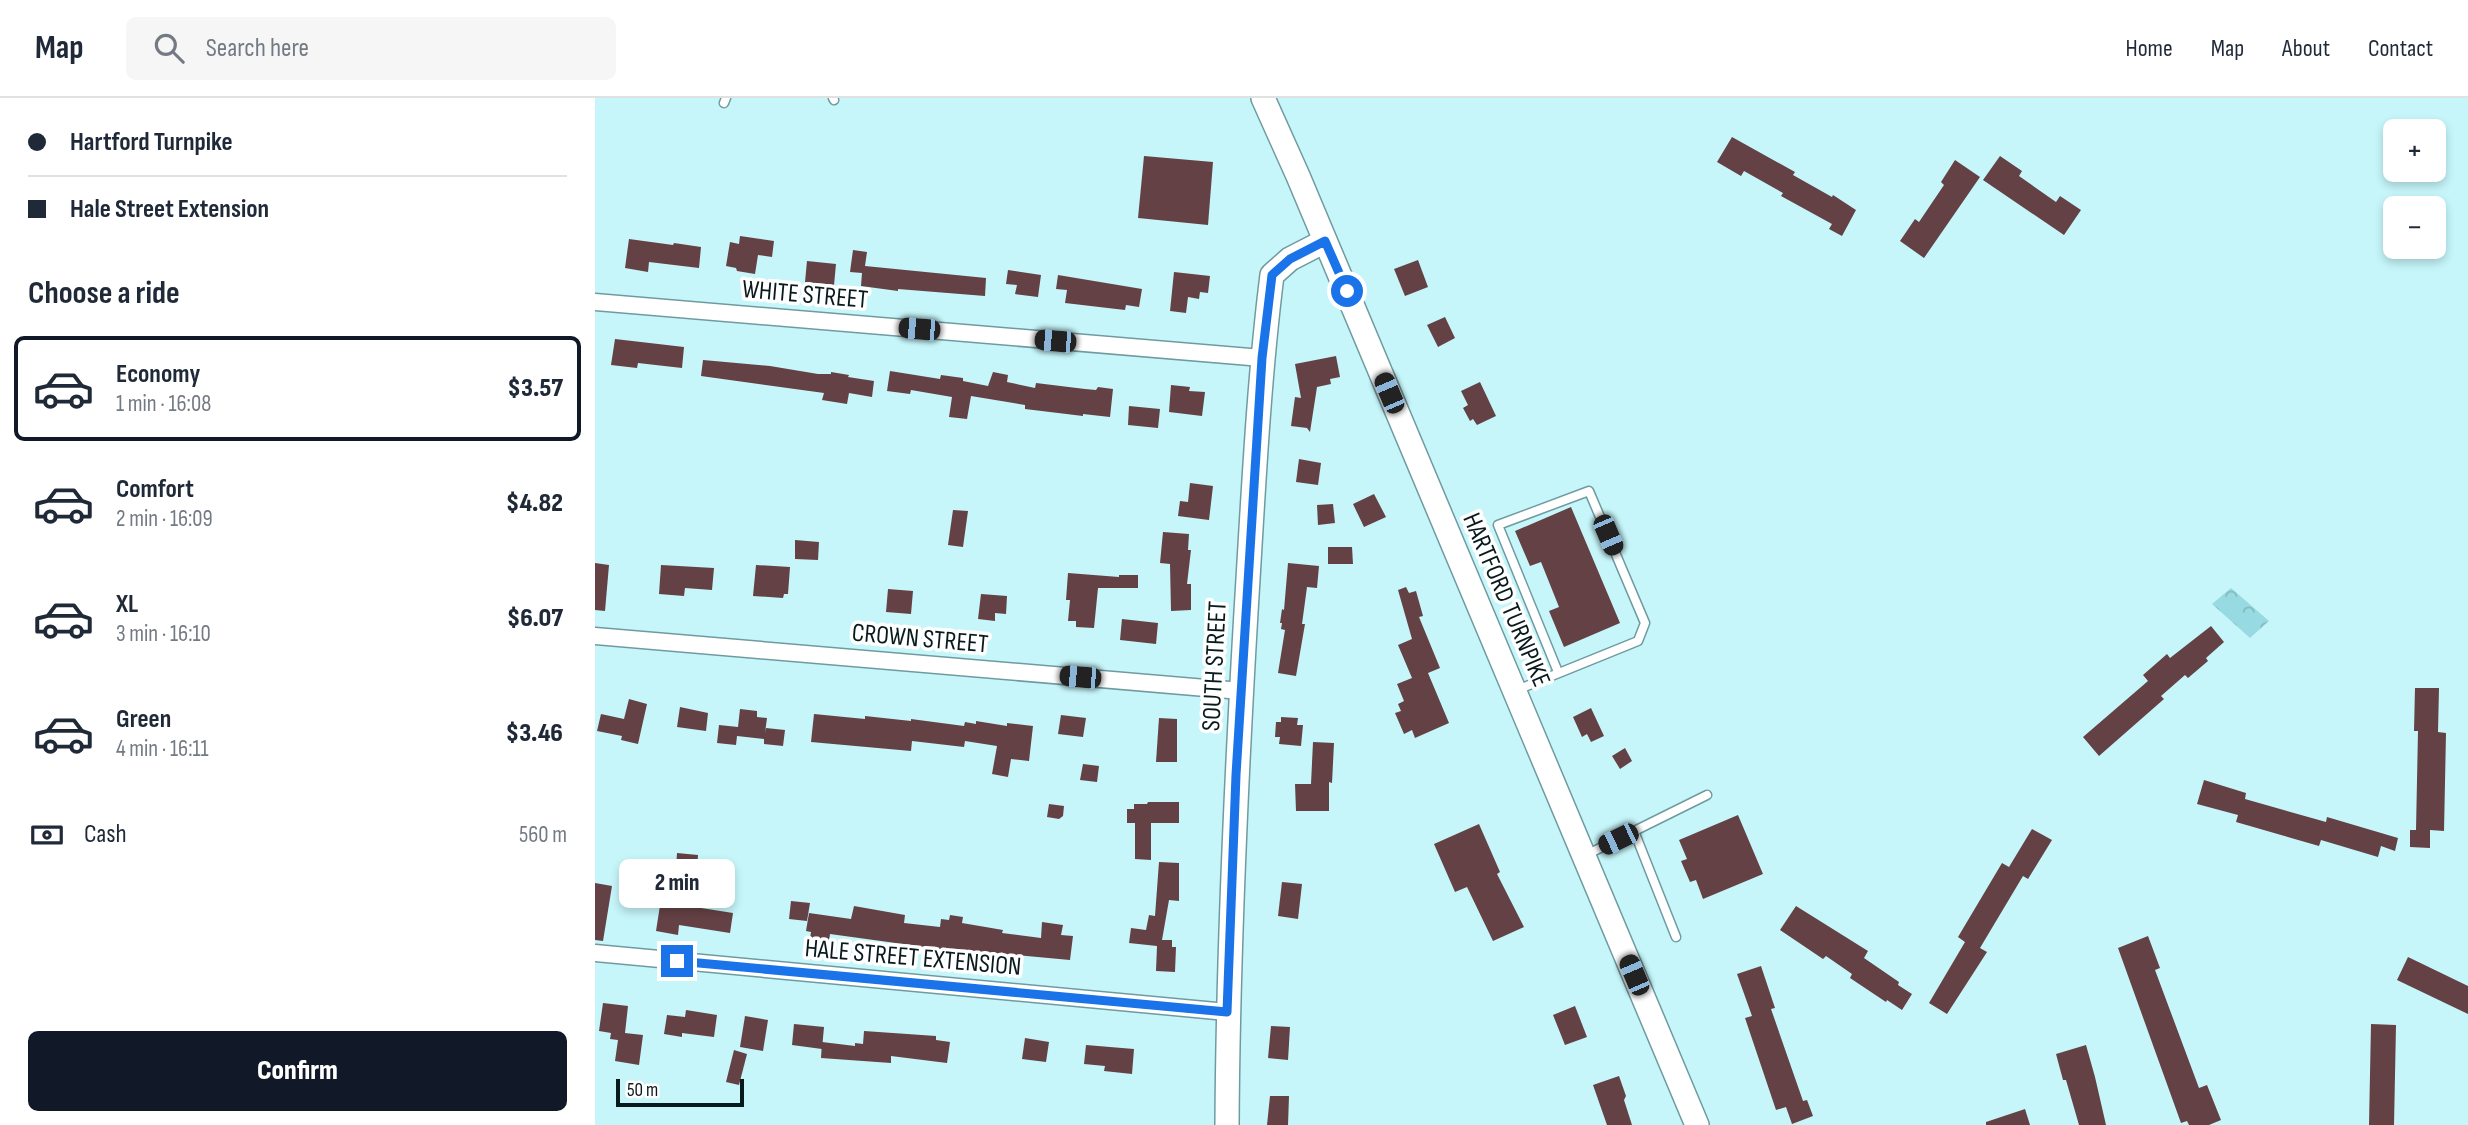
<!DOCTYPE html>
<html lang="en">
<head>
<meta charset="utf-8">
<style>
	:root { --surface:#fff; --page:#f6f6f7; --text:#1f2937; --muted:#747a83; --line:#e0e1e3; --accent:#111827 }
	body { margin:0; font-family:"Sofia Sans Condensed",sans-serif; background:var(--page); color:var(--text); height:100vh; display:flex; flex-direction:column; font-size:26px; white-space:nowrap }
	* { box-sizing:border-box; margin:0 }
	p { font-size:23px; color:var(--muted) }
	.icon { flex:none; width:38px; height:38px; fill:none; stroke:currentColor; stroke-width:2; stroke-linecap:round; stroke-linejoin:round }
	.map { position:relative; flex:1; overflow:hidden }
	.sheet { display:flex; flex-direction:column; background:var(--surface); width:595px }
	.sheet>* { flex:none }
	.guide { display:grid; align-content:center; height:154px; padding:0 28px; background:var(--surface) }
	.fabs { position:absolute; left:1788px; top:21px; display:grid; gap:14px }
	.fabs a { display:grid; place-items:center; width:63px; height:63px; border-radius:10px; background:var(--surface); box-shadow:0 4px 10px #0003; font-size:35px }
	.scale { position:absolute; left:21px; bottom:18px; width:128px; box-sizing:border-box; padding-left:7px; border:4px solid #081a1c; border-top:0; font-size:19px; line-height:24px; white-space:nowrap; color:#081a1c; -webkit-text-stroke:5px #fff; paint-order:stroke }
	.end { position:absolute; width:32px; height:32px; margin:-16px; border:9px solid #1a73e8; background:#fff; box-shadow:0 0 0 4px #fff }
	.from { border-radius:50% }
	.bubble { position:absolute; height:49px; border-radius:10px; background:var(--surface); box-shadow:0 4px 10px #0003; font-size:23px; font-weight:800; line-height:49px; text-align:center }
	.car { position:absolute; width:21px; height:42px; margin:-21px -10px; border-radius:9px; box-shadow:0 0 5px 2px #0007; background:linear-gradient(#222 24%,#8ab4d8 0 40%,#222 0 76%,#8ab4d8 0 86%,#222 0) }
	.guide b { display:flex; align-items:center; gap:24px; height:66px; font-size:26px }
	.guide b+b { border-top:2px solid var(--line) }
	.guide i { width:18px; height:18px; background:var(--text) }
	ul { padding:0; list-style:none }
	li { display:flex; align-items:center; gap:21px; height:105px; margin:0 14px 10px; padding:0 14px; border:4px solid transparent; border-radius:10px }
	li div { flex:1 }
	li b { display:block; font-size:26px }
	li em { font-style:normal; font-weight:800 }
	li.current { border-color:var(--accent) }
	li>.icon { width:63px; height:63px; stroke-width:1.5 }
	h2 { padding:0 28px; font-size:32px; line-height:84px }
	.pay { display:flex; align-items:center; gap:18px; height:77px; padding:0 28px; font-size:26px }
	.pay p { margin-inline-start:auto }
	.action { display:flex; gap:14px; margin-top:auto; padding:14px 28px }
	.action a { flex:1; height:80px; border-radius:10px; background:var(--accent); color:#fff; font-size:28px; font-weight:800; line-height:80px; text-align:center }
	header { display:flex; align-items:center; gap:42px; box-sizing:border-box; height:98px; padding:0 35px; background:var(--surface); border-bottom:2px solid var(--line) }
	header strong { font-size:33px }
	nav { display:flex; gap:38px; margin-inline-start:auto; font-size:24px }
	.search { width:490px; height:63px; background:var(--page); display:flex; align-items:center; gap:18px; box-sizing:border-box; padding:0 24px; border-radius:10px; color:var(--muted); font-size:26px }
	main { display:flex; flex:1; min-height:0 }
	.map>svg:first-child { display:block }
	.park { fill:url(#park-crowns) }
	.building { fill:#644144 }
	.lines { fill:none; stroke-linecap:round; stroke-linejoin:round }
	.lane-casing { stroke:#6f9ba0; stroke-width:11 }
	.street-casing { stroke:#6f9ba0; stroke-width:19 }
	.secondary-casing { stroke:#6f9ba0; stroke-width:26 }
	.lane { stroke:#fff; stroke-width:8 }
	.street { stroke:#fff; stroke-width:16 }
	.secondary { stroke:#fff; stroke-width:23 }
	.route { stroke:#1a73e8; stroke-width:9 }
	.labels { text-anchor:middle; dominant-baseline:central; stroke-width:7; stroke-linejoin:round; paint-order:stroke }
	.street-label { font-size:26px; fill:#081a1c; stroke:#fff }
</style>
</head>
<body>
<header>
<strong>Map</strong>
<div class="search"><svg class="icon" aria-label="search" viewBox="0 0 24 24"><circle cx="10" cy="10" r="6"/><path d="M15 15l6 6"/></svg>Search here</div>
<nav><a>Home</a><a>Map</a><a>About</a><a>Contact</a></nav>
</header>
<main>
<section class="sheet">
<div class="guide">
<b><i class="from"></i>Hartford Turnpike</b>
<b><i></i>Hale Street Extension</b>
</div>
<h2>Choose a ride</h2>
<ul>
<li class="current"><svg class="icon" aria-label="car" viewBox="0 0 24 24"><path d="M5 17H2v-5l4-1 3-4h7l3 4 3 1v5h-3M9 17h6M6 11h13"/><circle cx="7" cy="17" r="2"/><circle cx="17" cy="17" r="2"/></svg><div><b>Economy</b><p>1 min · 16:08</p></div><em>$3.57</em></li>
<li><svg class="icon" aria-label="car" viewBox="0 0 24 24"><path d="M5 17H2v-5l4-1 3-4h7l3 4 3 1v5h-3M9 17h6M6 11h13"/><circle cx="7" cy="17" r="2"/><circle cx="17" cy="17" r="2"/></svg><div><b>Comfort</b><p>2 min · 16:09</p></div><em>$4.82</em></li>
<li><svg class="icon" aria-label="car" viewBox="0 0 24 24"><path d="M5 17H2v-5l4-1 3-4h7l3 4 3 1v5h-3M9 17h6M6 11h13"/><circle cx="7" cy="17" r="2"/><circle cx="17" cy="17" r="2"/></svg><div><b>XL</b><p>3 min · 16:10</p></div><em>$6.07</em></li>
<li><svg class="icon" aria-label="car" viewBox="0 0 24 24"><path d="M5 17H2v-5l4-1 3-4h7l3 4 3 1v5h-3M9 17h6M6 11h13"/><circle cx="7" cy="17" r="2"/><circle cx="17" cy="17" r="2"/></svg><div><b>Green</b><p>4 min · 16:11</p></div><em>$3.46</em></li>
</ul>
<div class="pay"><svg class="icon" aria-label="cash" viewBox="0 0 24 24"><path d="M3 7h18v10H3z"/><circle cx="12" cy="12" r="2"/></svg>Cash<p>560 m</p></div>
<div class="action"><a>Confirm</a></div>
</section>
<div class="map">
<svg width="1873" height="1027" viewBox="0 0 1873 1027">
	<defs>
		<pattern id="park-crowns" width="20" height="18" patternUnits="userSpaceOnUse" patternTransform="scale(1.75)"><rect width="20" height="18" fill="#98dae1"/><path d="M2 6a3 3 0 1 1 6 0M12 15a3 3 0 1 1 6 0" fill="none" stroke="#82bac0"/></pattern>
	</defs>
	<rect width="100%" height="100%" fill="#c6f6fa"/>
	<path class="park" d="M 1636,490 L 1674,523 L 1655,540 L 1617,506 Z"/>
	<g class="building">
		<path d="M 1137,39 L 1200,74 L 1198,77 L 1237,99 L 1238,97 L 1261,112 L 1247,138 L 1234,131 L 1237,126 L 1186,98 L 1188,95 L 1149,73 L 1146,78 L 1122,64 Z"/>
		<path d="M 549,58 L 618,64 L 613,127 L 543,120 Z"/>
		<path d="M 1405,58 L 1427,73 L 1424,78 L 1461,104 L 1465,98 L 1486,112 L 1469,137 L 1388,82 Z"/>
		<path d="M 1360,62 L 1385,79 L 1329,160 L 1305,143 L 1320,121 L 1324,124 L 1349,87 L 1346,84 Z"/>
		<path d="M 145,138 L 179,143 L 177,159 L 163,157 L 160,176 L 142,173 L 141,170 L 131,168 L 135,144 L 144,146 Z"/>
		<path d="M 34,141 L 78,147 L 79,145 L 106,149 L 104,170 L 54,164 L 53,174 L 30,170 Z"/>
		<path d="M 258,152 L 272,154 L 270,168 L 391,180 L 390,198 L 303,191 L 303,193 L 266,188 L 267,175 L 255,174 Z"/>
		<path d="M 823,162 L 833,189 L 810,198 L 799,171 Z"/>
		<path d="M 212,163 L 241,166 L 239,187 L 210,184 Z"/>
		<path d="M 413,172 L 446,177 L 443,199 L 420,196 L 422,187 L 411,186 Z"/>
		<path d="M 579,174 L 615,178 L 613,195 L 605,194 L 604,201 L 593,199 L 591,215 L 575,213 Z"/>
		<path d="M 463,177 L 547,191 L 544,209 L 531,207 L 530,212 L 470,205 L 472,192 L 461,191 Z"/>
		<path d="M 850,219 L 860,240 L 843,249 L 832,227 Z"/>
		<path d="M 20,241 L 89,249 L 87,270 L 43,265 L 42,270 L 16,267 Z"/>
		<path d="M 741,258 L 745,279 L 735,281 L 736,286 L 722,289 L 715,334 L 712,330 L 696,328 L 700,299 L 706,300 L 700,266 Z"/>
		<path d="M 108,262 L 175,268 L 223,276 L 236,276 L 236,274 L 254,277 L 253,279 L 279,283 L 277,299 L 254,295 L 252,306 L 227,302 L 229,295 L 106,278 Z"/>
		<path d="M 295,273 L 345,281 L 346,277 L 368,280 L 368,283 L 393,288 L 398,274 L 413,277 L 412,284 L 440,290 L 441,285 L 490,291 L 501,292 L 503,289 L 518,291 L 515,319 L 488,316 L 488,318 L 430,311 L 430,307 L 376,298 L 372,321 L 354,319 L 357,299 L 316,292 L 315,296 L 292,293 Z"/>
		<path d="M 885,284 L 901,318 L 882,327 L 878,321 L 875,323 L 868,310 L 873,307 L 866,293 Z"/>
		<path d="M 576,287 L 595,289 L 594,293 L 610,294 L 607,318 L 574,314 Z"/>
		<path d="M 534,308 L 565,311 L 563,330 L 533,327 Z"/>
		<path d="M 704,361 L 726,365 L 723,387 L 701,384 Z"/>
		<path d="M 595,385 L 618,388 L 614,422 L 583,418 L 585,403 L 593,404 Z"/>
		<path d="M 779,396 L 791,419 L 769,429 L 758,406 Z"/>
		<path d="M 738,406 L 740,425 L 723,427 L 722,407 Z"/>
		<path d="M 976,409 L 1025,525 L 969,549 L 954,513 L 964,509 L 946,464 L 935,468 L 920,433 Z"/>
		<path d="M 358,412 L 373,413 L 368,449 L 353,447 Z"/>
		<path d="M 568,434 L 594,436 L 593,452 L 596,452 L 592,486 L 596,486 L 596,512 L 576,513 L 575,466 L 565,465 Z"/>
		<path d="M 200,442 L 224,444 L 223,462 L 200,461 Z"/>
		<path d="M 733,449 L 757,449 L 758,466 L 733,466 Z"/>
		<path d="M 0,465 L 14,467 L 10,513 L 0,512 Z"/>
		<path d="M 693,465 L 724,468 L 722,490 L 712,489 L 707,526 L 710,526 L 701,578 L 683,575 L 690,532 L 686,531 L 687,525 L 685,525 L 687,511 L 689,512 Z"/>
		<path d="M 66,467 L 119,470 L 117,492 L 90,490 L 89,498 L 64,496 Z"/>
		<path d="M 161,467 L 195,469 L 193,496 L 189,496 L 188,500 L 158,498 Z"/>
		<path d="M 473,475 L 524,479 L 524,477 L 543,477 L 543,490 L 503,490 L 499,530 L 481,529 L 481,523 L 473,523 L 475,502 L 471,502 Z"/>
		<path d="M 811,489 L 814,495 L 821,493 L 828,518 L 824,519 L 845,570 L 833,575 L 854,625 L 820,640 L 817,632 L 809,636 L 800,615 L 806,613 L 803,606 L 809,603 L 802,586 L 817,580 L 803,547 L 817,541 L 803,492 Z"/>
		<path d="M 293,491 L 318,493 L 316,516 L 291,514 Z"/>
		<path d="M 386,496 L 412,498 L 411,516 L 400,515 L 400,523 L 383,521 Z"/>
		<path d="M 527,521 L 563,525 L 561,546 L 525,542 Z"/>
		<path d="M 1616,528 L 1629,544 L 1611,560 L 1613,563 L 1593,580 L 1590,577 L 1566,598 L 1569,601 L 1504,658 L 1488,639 L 1553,583 L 1548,577 L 1572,556 L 1575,560 Z"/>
		<path d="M 1820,590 L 1844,590 L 1843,634 L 1851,635 L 1849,733 L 1835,732 L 1835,750 L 1815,749 L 1815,732 L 1821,732 L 1823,633 L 1819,633 Z"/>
		<path d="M 34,601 L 52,606 L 43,646 L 26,642 L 27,638 L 2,633 L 6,616 L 29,621 Z"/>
		<path d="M 85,609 L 113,615 L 111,633 L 82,629 Z"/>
		<path d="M 996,610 L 1009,638 L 996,644 L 992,636 L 987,639 L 978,619 Z"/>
		<path d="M 145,611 L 162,613 L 162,619 L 172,620 L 170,635 L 171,630 L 190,632 L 188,648 L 169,646 L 169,641 L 142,638 L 141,647 L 122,645 L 124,627 L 143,629 Z"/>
		<path d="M 219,616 L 270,621 L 270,618 L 316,623 L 316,621 L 369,628 L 370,624 L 381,626 L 381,623 L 412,628 L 412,625 L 438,628 L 434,663 L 416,661 L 413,679 L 397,676 L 402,648 L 370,643 L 369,649 L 317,643 L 316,653 L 216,644 Z"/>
		<path d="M 466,617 L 491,620 L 488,639 L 463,636 Z"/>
		<path d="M 686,619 L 703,620 L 702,627 L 708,627 L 706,648 L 684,646 L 685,639 L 680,639 L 681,624 L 686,624 Z"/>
		<path d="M 564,620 L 582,621 L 582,664 L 561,664 Z"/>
		<path d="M 718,644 L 739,645 L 737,685 L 734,684 L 734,713 L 701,713 L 700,686 L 716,686 Z"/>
		<path d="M 1030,650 L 1037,663 L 1025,671 L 1017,658 Z"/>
		<path d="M 488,666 L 504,668 L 502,684 L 485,682 Z"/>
		<path d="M 1609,682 L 1651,695 L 1650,701 L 1731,724 L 1732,719 L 1803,740 L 1800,753 L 1786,748 L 1783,759 L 1726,742 L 1724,748 L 1641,724 L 1643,717 L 1602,706 Z"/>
		<path d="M 553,704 L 584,704 L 584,725 L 556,725 L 556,762 L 540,761 L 540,725 L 532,725 L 532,711 L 539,711 L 539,706 L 552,706 Z"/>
		<path d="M 454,706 L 469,708 L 468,718 L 464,721 L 452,719 Z"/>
		<path d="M 1143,717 L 1168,776 L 1108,801 L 1101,782 L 1095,784 L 1086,763 L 1092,761 L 1084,742 Z"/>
		<path d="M 884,726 L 905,774 L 902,776 L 929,829 L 898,843 L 872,789 L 860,794 L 839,746 Z"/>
		<path d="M 1437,731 L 1457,742 L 1433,781 L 1428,778 L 1385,850 L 1392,854 L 1352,916 L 1334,905 L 1370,844 L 1363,839 L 1407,765 L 1414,769 Z"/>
		<path d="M 82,755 L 103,757 L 102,772 L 81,771 Z"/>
		<path d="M 564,764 L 584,765 L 584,803 L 574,802 L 567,842 L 577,842 L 577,849 L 581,849 L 580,874 L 561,873 L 562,848 L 534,845 L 536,830 L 551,832 L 554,817 L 560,818 Z"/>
		<path d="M 687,784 L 707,786 L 703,821 L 683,818 Z"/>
		<path d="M 0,785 L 17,788 L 8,843 L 0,842 Z"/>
		<path d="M 68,788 L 82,790 L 81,799 L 88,800 L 87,807 L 138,815 L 135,835 L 84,827 L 83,837 L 61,833 Z"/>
		<path d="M 196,803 L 215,805 L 212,823 L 194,821 Z"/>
		<path d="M 259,808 L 310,817 L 309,825 L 345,829 L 346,821 L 354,822 L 355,817 L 368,819 L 367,825 L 408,832 L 407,835 L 446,840 L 447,824 L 468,827 L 466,837 L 478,838 L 475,862 L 366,852 L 366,854 L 235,836 L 234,843 L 215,841 L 216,834 L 211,833 L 214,815 L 256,821 Z"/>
		<path d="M 1201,808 L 1273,853 L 1269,860 L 1304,884 L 1303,887 L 1317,896 L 1307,912 L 1292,902 L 1291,904 L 1255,880 L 1257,876 L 1231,858 L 1228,861 L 1185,832 Z"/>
		<path d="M 1553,838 L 1565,870 L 1560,872 L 1604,990 L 1612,987 L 1626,1022 L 1614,1027 L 1594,1027 L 1592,1023 L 1586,1025 L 1523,850 Z"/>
		<path d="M 1813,859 L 1873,888 L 1873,916 L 1802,882 Z"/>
		<path d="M 1166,868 L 1180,910 L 1176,911 L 1208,1003 L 1212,1002 L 1218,1018 L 1197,1026 L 1191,1009 L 1181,1012 L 1150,920 L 1157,918 L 1142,876 Z"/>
		<path d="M 8,905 L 33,908 L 30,935 L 48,937 L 44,967 L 20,963 L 23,942 L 15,941 L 16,935 L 4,933 Z"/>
		<path d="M 980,908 L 992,939 L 970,947 L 958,917 Z"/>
		<path d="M 91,912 L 122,917 L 119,939 L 87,935 L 87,939 L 69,936 L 72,917 L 90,919 Z"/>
		<path d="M 150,918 L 173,922 L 168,953 L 145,949 Z"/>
		<path d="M 199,926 L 229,929 L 227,951 L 197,947 Z"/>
		<path d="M 1776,926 L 1801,927 L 1799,1027 L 1774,1027 Z"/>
		<path d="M 676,928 L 695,929 L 693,962 L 673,960 Z"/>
		<path d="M 269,933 L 341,938 L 341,942 L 355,944 L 352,965 L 296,958 L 296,965 L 226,960 L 227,944 L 260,948 L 260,945 L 268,946 Z"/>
		<path d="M 430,940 L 454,944 L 451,964 L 427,961 Z"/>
		<path d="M 491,947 L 539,951 L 537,976 L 509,973 L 510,968 L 489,966 Z"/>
		<path d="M 1491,947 L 1500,979 L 1511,1027 L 1484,1027 L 1471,982 L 1468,982 L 1461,956 Z"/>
		<path d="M 139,952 L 152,956 L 144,987 L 131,984 Z"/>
		<path d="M 1024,978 L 1031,998 L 1029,1002 L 1037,1027 L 1012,1027 L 998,987 Z"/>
		<path d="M 675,998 L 694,998 L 693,1027 L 672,1027 Z"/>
		<path d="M 1430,1011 L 1435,1027 L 1391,1027 L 1391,1024 Z"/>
	</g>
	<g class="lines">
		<defs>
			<g id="lane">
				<path d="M 238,0 L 239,2"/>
				<path d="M 129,5 L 131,0"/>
				<path d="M 922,592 L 1043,543 L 1050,525 L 994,393 L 903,427 L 963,574"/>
				<path d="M 1039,733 L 1081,839"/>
				<path d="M 991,757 L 1112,697"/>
			</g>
			<g id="street">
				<path d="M 0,204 L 667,260"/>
				<path d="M 0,538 L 646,593"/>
				<path d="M 0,855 L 632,914"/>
			</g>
			<g id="secondary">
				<path d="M 668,0 L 703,78 L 1102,1027"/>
				<path d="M 632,1027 C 633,856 641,685 651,514 C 658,402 663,289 677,177 L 695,161 L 730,143"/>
			</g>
		</defs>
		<use href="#lane" class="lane-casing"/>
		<use href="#street" class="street-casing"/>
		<use href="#secondary" class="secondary-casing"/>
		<use href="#lane" class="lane"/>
		<use href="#street" class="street"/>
		<use href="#secondary" class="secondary"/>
	</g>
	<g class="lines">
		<path class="route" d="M 82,863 L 632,914 L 641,677 L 667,260 L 677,177 L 695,161 L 730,143 L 752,193"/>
	</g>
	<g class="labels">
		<g class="street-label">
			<text transform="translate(210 197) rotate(5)">WHITE STREET</text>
			<text transform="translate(911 502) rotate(67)">HARTFORD TURNPIKE</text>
			<text transform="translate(325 541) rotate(5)">CROWN STREET</text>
			<text transform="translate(620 568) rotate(-87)">SOUTH STREET</text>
			<text transform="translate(318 860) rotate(5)">HALE STREET EXTENSION</text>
		</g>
	</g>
</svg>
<div class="fabs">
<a>+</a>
<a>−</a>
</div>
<div class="scale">50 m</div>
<i class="end from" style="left:752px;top:193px"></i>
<i class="end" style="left:82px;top:863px"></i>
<div class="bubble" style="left:24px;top:761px;width:116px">2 min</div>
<i class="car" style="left:324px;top:231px;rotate:275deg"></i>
<i class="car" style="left:460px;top:243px;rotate:275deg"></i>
<i class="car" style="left:794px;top:295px;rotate:337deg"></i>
<i class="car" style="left:1013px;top:437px;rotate:157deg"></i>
<i class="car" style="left:485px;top:579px;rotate:275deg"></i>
<i class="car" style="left:1023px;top:741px;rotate:244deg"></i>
<i class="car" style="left:1039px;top:877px;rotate:337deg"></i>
</div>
</main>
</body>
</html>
